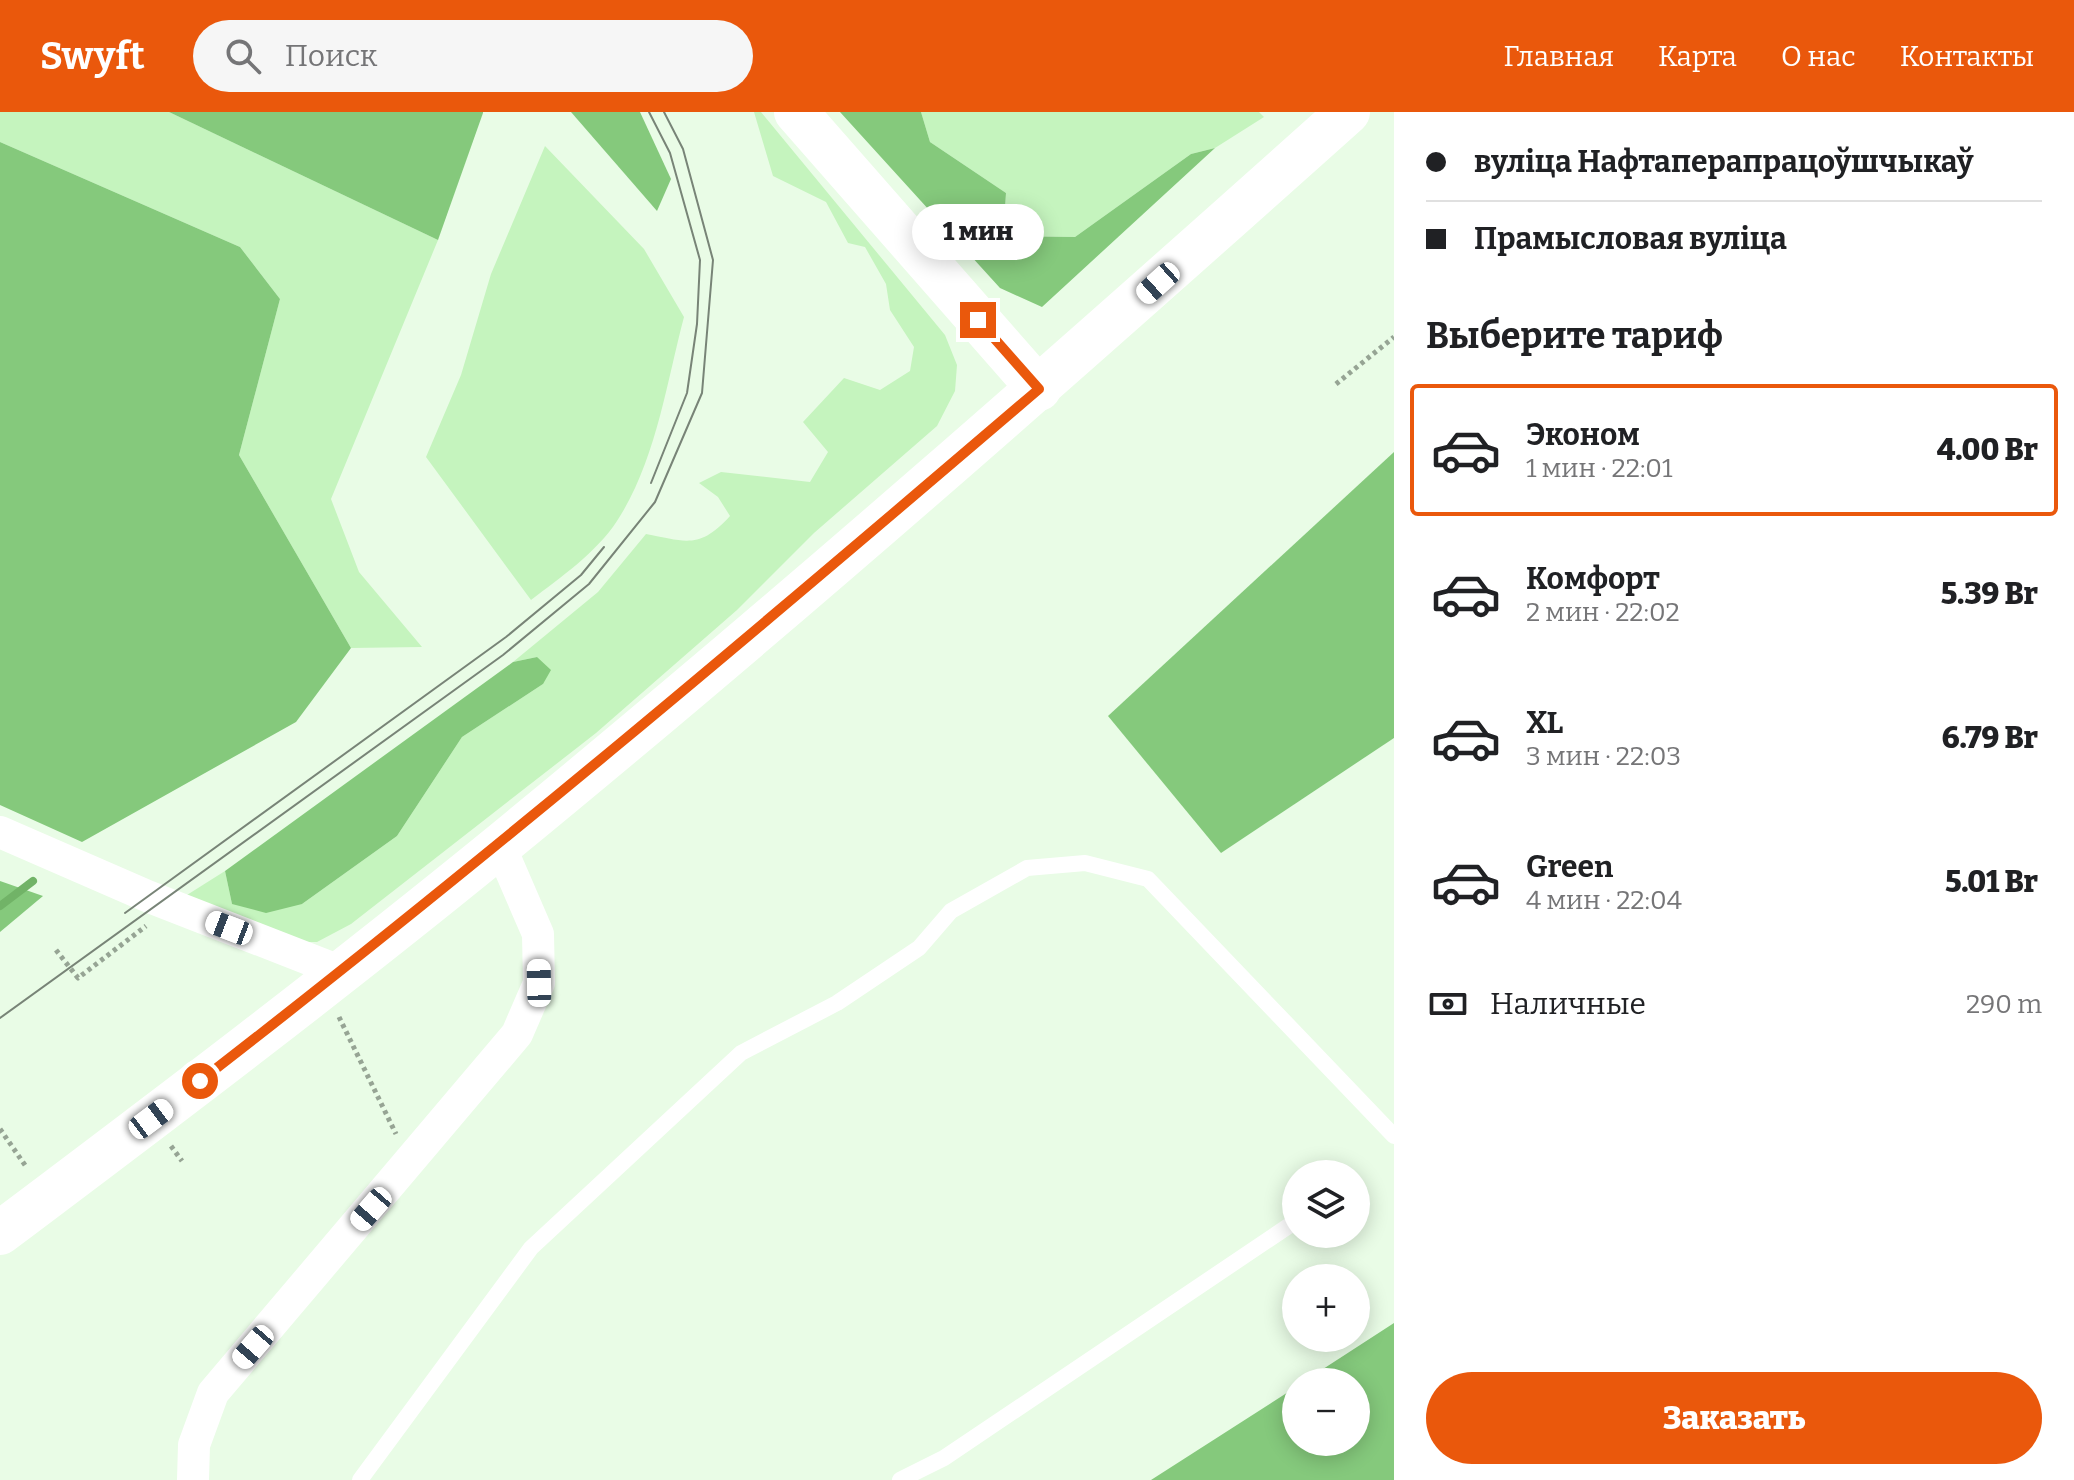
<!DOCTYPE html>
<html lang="ru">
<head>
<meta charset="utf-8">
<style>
	:root { --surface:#fff; --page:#f6f6f6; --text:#202124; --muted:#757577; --line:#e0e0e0; --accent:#ea580c }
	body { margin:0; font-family:Bitter,serif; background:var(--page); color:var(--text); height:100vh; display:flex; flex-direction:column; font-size:30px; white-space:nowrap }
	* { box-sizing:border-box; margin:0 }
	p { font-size:26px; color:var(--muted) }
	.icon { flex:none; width:44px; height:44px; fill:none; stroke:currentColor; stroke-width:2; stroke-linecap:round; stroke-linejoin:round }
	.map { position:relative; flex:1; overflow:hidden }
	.sheet { display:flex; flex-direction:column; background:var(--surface); width:680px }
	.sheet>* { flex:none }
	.hud { display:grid; align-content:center; height:176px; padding:0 32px; background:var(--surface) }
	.controls { position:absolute; left:1282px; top:1048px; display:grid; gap:16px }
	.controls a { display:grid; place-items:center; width:88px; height:88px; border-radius:50%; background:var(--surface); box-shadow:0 4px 20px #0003; font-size:40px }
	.end { position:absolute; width:36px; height:36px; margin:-18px; border:10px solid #ea580c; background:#fff; box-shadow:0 0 0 4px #fff }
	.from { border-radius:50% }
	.bubble { position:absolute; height:56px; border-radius:28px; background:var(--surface); box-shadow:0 4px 20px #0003; font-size:26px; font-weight:800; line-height:56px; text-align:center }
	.car { position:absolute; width:24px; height:48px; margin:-24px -12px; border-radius:10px; box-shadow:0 0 6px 2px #0007; background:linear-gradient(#fff 24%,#345 0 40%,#fff 0 76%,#345 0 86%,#fff 0) }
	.hud b { display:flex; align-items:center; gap:28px; height:76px; font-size:30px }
	.hud b+b { border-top:2px solid var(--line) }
	.hud i { width:20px; height:20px; background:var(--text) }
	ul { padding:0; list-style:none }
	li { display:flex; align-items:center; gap:24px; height:132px; margin:0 16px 12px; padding:0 16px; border:4px solid transparent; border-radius:8px }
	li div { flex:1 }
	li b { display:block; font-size:30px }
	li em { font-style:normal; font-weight:800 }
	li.on { border-color:var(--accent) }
	li>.icon { width:72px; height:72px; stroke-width:1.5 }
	h2 { padding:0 32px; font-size:36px; line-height:96px }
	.pay { display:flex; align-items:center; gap:20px; height:88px; padding:0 32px; font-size:30px }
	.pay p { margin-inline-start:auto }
	.button { display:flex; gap:16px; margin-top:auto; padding:16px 32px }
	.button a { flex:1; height:92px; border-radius:48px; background:var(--accent); color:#fff; font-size:32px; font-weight:800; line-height:92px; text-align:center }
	header { display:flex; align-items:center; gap:48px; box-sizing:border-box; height:112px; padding:0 40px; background:var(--accent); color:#fff }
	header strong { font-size:38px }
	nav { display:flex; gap:44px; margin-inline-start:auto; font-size:28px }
	.search { width:560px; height:72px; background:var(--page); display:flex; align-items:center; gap:20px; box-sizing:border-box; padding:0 28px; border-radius:44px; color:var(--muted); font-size:30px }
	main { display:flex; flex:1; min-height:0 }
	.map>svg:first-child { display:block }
	.green { fill:#c5f4be }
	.forest { fill:#85c97c }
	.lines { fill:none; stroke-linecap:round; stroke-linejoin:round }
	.stream { stroke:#71b367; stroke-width:8 }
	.path { stroke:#96a494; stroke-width:5; stroke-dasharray:4 4; stroke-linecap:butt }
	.service { stroke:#fff; stroke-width:16 }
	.minor { stroke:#fff; stroke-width:32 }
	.secondary { stroke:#fff; stroke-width:44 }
	.tram { stroke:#788477; stroke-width:2 }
	.route { stroke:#ea580c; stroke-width:10 }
</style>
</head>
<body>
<header>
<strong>Swyft</strong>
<div class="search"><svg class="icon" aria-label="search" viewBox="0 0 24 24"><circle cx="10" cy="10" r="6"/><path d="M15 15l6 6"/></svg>Поиск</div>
<nav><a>Главная</a><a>Карта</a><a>О нас</a><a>Контакты</a></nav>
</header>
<main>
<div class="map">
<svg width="1394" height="1368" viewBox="0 0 1394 1368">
	<rect width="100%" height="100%" fill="#e9fce6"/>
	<g class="green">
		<path d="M 0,0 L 169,0 L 438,128 L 331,387 L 359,460 L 422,535 L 351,536 L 239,343 L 280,187 L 240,135 L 0,30 Z"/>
		<path d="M 754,0 L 761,0 L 945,223 L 957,253 L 955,279 L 937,314 L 814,421 L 737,498 L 596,621 L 351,812 L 317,830 L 290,830 L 179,788 L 225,759 L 232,792 L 302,792 L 397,724 L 462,625 L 543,572 L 537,545 L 513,550 L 598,480 L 646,422 C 687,430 700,437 730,404 L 718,385 L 699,371 L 721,360 L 810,370 L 828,340 L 803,310 L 844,266 L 880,278 L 910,259 L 914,235 L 890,198 L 886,172 L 865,135 L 848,131 L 826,90 L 773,64 Z"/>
		<path d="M 921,0 L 1259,0 L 1264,5 L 1215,36 L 1191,42 L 1075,125 L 1003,124 L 1006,81 L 930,30 Z"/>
		<path d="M 545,34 L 644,137 L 684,205 C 666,273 656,349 617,409 C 596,441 561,465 531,488 L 426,345 L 461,263 L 491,162 Z"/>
	</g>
	<g class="forest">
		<path d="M 169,0 L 483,0 L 483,1 L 438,128 Z"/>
		<path d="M 571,0 L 640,0 L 671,67 L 657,99 Z"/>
		<path d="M 840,0 L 921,0 L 930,30 L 1006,81 L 1003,124 L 1075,125 L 1191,42 L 1215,36 L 1042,195 L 1000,176 Z"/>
		<path d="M 0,30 L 240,135 L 280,187 L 239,343 L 351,536 L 296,610 L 82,730 L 0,693 Z"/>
		<path d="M 1394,340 L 1394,626 L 1221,741 L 1108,604 Z"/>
		<path d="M 537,545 L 551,558 L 543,572 L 462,625 L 397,724 L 302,792 L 266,801 L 232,792 L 225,759 L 513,550 Z"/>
		<path d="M 0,769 L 43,784 L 0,820 Z"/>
		<path d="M 1394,1211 L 1394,1368 L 1151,1368 L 1296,1275 L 1296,1330 L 1356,1330 L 1356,1270 L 1303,1270 Z"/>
	</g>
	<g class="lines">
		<path class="stream" d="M 0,794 L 33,769"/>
		<g class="path">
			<path d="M 1336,272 L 1394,225"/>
			<path d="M 56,838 L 78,866 L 146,814"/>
			<path d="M 339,905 L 396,1022"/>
			<path d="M 0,1017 L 27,1056"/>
			<path d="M 171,1034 L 182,1049"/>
		</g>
		<g class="service">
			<path d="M 360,1368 L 531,1136 L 741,941 L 837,891 L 919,836 L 951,799 L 1027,756 L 1085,751 L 1148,767 L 1394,1024"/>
			<path d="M 900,1368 L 944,1346 L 1296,1109"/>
		</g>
		<g class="minor">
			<path d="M 0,720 L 147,784 L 342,860"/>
			<path d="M 193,1368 L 194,1333 L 213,1281 L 517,922 L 539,871 L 538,822 L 500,734"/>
		</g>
		<g class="secondary">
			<path d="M 796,0 L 1039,277"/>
			<path d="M 0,1121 C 169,994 338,866 502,732 C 790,496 1070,249 1348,0"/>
		</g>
		<g class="tram">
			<path d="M 649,0 L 670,41 L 700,148 L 697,212 L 687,281 L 651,371"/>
			<path d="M 125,801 L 506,525 L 581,463 L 604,435"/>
			<path d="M 0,906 L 503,543 L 589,472 L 655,390 L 702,281 L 713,148 L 683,37 L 664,0"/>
		</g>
	</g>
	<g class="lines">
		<path class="route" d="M 200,969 C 487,747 763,513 1039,277 L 978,208"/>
	</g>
</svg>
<div class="controls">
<a><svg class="icon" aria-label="layers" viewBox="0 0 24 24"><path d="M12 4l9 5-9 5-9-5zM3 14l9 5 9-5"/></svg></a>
<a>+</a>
<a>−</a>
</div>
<i class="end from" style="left:200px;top:969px"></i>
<i class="end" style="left:978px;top:208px"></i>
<div class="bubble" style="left:912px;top:92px;width:132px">1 мин</div>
<i class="car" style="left:1158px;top:171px;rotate:228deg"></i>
<i class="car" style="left:229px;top:816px;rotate:291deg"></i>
<i class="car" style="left:539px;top:871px;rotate:359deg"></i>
<i class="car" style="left:151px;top:1007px;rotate:53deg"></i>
<i class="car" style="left:371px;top:1097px;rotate:221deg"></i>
<i class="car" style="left:253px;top:1235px;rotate:221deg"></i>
</div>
<section class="sheet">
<div class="hud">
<b><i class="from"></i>вуліца Нафтаперапрацоўшчыкаў</b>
<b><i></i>Прамысловая вуліца</b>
</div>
<h2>Выберите тариф</h2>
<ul>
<li class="on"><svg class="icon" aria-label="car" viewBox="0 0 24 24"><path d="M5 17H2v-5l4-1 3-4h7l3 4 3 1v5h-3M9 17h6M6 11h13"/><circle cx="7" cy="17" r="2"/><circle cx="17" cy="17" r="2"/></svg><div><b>Эконом</b><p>1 мин · 22:01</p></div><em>4.00 Br</em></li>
<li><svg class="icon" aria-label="car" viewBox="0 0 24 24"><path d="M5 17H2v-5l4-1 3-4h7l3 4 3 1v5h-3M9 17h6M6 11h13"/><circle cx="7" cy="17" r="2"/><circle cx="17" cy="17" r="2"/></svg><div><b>Комфорт</b><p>2 мин · 22:02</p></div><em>5.39 Br</em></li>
<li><svg class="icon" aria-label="car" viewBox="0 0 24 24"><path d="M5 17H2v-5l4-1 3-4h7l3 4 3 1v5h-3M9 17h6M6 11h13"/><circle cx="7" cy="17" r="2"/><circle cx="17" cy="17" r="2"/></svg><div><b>XL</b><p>3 мин · 22:03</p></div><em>6.79 Br</em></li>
<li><svg class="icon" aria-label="car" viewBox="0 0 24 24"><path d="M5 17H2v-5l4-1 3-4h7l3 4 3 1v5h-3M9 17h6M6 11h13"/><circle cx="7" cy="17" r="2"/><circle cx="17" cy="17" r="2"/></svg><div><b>Green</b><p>4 мин · 22:04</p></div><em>5.01 Br</em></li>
</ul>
<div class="pay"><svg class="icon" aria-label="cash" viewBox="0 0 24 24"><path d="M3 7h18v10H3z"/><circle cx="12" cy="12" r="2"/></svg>Наличные<p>290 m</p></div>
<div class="button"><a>Заказать</a></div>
</section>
</main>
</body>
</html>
